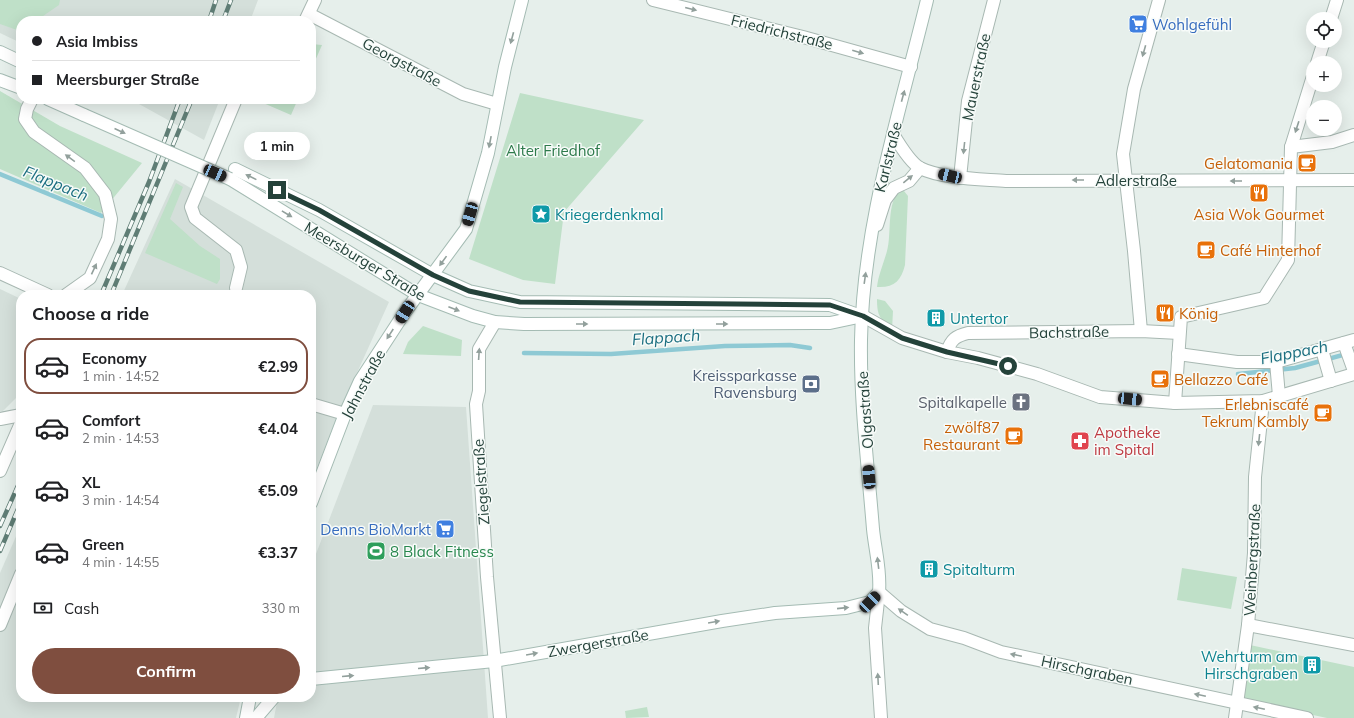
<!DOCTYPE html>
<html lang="en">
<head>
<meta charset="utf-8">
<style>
	:root { --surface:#fff; --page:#f6f6f6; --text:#202124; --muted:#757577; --line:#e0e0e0; --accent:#7f4e3f }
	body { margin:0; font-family:Mulish,sans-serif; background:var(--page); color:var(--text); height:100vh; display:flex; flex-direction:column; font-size:15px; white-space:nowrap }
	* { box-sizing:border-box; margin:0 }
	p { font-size:13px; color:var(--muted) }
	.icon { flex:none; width:22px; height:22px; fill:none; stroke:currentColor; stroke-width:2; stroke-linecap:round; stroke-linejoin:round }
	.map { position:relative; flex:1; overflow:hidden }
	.side { position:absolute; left:16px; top:290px; width:300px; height:412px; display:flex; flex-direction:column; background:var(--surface); border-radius:16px; box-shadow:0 4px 16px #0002 }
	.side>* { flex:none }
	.guide { position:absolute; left:16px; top:16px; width:300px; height:88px; border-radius:16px; box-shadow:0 4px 16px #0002; display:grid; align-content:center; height:88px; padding:0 16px; background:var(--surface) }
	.controls { position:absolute; left:1306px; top:12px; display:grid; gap:8px }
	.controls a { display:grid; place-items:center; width:36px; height:36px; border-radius:50%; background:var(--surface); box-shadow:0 4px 16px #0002; font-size:20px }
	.end { position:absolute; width:18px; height:18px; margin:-9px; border:5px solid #24423a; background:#fff; box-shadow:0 0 0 2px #fff }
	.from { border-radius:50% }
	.bubble { position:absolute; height:28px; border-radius:14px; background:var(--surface); box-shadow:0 4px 16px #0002; font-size:13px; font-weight:700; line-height:28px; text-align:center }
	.car { position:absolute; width:12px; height:24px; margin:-12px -6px; border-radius:5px; box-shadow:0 0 3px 1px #0007; background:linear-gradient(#222 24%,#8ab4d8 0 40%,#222 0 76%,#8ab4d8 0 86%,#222 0) }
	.guide b { display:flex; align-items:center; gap:14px; height:38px; font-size:15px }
	.guide b+b { border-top:1px solid var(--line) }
	.guide i { width:10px; height:10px; background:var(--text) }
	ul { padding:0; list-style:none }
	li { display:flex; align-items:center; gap:12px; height:56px; margin:0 8px 6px; padding:0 8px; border:2px solid transparent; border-radius:16px }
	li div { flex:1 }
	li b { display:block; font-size:15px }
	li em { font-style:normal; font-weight:700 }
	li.on { border-color:var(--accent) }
	li>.icon { width:36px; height:36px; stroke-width:1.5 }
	h2 { padding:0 16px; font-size:18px; line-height:48px }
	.pay { display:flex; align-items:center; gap:10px; height:44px; padding:0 16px; font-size:15px }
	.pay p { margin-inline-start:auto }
	.primary-button { display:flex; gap:8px; margin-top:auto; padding:8px 16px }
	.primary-button a { flex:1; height:46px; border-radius:24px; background:var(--accent); color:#fff; font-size:16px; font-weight:700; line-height:46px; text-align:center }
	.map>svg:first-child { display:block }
	.built { fill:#d4dfda }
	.green { fill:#bfe0c8 }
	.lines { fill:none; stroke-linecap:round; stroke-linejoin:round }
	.stream { stroke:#8ec9d4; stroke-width:4.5 }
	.street-casing { stroke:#a8b8b2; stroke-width:14 }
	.secondary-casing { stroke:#a4bbb3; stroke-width:14 }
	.street { stroke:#fff; stroke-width:12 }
	.secondary { stroke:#fff; stroke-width:12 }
	.rail-casing { stroke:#5f7d75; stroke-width:4.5 }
	.rail { stroke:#f7fbf9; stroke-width:3; stroke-dasharray:9; stroke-linecap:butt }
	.secondary-bridge-casing { stroke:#a4bbb3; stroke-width:14; stroke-linecap:butt }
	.secondary-bridge { stroke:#fff; stroke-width:12 }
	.oneway { fill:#92a09c }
	.route { stroke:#24423a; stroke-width:5 }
	.labels { text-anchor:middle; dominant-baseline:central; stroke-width:3; stroke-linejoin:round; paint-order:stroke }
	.shop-label { font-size:15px; fill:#366cbe; stroke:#f7fbf9; text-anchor:start }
	.street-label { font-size:15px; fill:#24423a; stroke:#f7fbf9 }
	.park-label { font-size:15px; fill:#2d7a4b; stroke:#f7fbf9 }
	.food-label { font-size:15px; fill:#c56008; stroke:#f7fbf9; text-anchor:end }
	.culture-label { font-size:15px; fill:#0d838f; stroke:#f7fbf9; text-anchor:start }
	.service-label { font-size:15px; fill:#4e5e75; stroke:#f7fbf9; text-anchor:end }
	.worship-label { font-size:15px; fill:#5b616d; stroke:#f7fbf9; text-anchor:end }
	.health-label { font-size:15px; fill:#be3a42; stroke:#f7fbf9; text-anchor:start }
	.leisure-label { font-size:15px; fill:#27864d; stroke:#f7fbf9; text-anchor:start }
	.water-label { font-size:16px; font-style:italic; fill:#1c6f80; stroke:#f7fbf9 }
</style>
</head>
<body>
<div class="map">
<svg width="1354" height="718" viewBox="0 0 1354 718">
	<rect width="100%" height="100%" fill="#e6efeb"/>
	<g class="built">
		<path d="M 0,0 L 258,0 L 250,21 L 21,21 L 21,43 L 0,33 Z"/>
		<path d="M 130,99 L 220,99 L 204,140 Z"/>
		<path d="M 175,179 L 389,302 L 337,417 L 311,483 L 311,295 L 122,295 Z"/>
		<path d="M 0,289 L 21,299 L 21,393 L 3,411 L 0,411 Z"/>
		<path d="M 373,405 L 466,407 L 488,718 L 274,718 L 278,697 L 311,697 L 311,567 Z"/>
		<path d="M 21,525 L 21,697 L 241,697 L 236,718 L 0,718 L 0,573 Z"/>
	</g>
	<g class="green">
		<path d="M 0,0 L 60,0 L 59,5 L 43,16 L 39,21 L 21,21 L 21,29 L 17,30 L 0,24 Z"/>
		<path d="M 311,44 L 322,45 L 311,70 Z"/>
		<path d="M 0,91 L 60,126 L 142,163 L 101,213 L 0,169 Z"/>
		<path d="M 520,93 L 644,120 L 564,212 L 555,284 L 523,280 L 469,259 Z"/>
		<path d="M 254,99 L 298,99 L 291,115 Z"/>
		<path d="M 176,183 L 183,187 L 170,219 L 200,246 L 220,259 L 220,279 L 217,284 L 145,253 Z"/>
		<path d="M 900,191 L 904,191 L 908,196 L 905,265 C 901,281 894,288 877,287 C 878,276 884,262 887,251 C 892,235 886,202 900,191 Z"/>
		<path d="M 877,299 L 885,301 L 893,311 L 892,330 C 880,319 877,316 877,299 Z"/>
		<path d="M 423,326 L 462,340 L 461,356 L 403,354 L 408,342 Z"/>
		<path d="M 1182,568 L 1237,577 L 1231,609 L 1177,600 Z"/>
		<path d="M 1250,645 L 1354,667 L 1354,718 L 1327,718 L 1243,700 Z"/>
		<path d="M 647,707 L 649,717 L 626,718 L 625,711 Z"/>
	</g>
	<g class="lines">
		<g class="stream">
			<path d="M 0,174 L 102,216"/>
			<path d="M 524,353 L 611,354 L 725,346 L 790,345 L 810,348"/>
			<path d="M 1238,374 L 1295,368 L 1354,352"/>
		</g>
		<defs>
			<g id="street">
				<path d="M 653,0 L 803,37 L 911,67"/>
				<path d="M 309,14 L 463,94 L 497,104"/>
				<path d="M 1331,19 L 1337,0"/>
				<path d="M 305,21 L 315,0"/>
				<path d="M 1317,63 L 1324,41"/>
				<path d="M 32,99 L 27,109 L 25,119 L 34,132 L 85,168 L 105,194 L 111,219 L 108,239 L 90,278 L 66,295"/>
				<path d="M 893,134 C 899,144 911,163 920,168 C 942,179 982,179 1006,181 L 1354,180"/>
				<path d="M 1291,147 L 1332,142 L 1354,135"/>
				<path d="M 960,178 L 968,101 L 994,0"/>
				<path d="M 877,225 L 885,200 L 894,188 L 909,181 L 920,168"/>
				<path d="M 0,273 L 48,295"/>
				<path d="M 236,288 L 241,267 L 236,250 L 195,218 L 191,207 L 236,99"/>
				<path d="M 863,316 L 902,338 L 947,352 L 978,358 L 1037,374 L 1100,397 L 1175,403 L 1263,401 L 1354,374"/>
				<path d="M 495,322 L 479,349 L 479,391 L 476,404 L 487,577 L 500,718"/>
				<path d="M 1141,331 L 1134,251 L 1123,154 L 1134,89 L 1159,0"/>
				<path d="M 1344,343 L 1354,371"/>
				<path d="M 1322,350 L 1331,381"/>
				<path d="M 947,352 C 951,339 956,336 968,333 L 1141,331 L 1179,333"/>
				<path d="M 1178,354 L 1237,362 L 1276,362 L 1354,340"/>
				<path d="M 1276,362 L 1279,396"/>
				<path d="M 1175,403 L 1181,317 L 1264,298 L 1288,260 L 1291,147 L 1313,76"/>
				<path d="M 311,404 L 345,414"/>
				<path d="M 0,419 L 21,415"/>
				<path d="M 0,471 L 21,423"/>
				<path d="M 879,592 L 901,611 L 930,629 L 964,638 L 1001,652 L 1307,718"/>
				<path d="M 879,592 L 875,628 L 881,718"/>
				<path d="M 0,625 L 21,574"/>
				<path d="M 1248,625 L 1354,645"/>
				<path d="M 1235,718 L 1248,625 L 1254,553 L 1255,477 L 1263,401"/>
			</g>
			<g id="secondary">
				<path d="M 0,52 L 21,62"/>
				<path d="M 0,80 L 21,88"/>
				<path d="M 48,99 L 84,115"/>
				<path d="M 235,169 L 319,210 L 433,275 L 469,291 L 520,302 L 830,305 L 861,316"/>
				<path d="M 230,179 L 418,295 L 473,316 L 495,322 L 524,324 L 816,323 L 830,323 L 863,316"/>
				<path d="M 311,503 L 345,414 L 360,381 L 405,312 L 466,229 L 488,153 L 505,67 L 522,0"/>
				<path d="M 311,679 L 494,661 L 722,621 L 775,613 L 846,608 L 870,602 L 879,592 C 881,570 875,550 873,529 C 868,466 860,403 861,340 C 863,224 900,112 927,0"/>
				<path d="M 246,718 L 250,697"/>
				<path d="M 256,718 L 274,697"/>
			</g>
		</defs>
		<use href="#street" class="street-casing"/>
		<use href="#secondary" class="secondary-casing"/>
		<use href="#street" class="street"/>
		<use href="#secondary" class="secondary"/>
		<defs>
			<g id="rail">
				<path d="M 209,21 L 216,0"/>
				<path d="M 223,21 L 231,0"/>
				<path d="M 101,295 L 149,182 L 180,99"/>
				<path d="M 111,295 L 192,99"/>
				<path d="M 0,526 L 21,479"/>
				<path d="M 0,551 L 21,502"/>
			</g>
		</defs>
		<use href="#rail" class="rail-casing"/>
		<use href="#rail" class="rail"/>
		<defs>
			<path id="secondary-bridge" d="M 84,115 L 230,179"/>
		</defs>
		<use href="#secondary-bridge" class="secondary-bridge-casing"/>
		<use href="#secondary-bridge" class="secondary-bridge"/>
	</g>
	<defs><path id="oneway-solid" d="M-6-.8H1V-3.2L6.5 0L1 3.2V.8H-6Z"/></defs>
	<g class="oneway">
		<use href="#oneway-solid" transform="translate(691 9) rotate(14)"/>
		<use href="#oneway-solid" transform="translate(512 38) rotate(105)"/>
		<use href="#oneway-solid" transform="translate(1144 51) rotate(106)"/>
		<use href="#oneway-solid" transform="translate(858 52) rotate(16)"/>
		<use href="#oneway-solid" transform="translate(903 96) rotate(-75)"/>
		<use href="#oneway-solid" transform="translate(1297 127) rotate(108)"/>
		<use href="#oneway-solid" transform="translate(120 131) rotate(24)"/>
		<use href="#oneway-solid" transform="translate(490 142) rotate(101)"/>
		<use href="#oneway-solid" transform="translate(964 148) rotate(96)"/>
		<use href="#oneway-solid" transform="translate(70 158) rotate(-144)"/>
		<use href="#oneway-solid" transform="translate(251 177) rotate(-154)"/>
		<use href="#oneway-solid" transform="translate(908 179) rotate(-39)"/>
		<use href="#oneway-solid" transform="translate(1078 180) rotate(180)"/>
		<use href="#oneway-solid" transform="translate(1236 181) rotate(-180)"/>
		<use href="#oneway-solid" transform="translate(287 214) rotate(31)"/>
		<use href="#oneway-solid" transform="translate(443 261) rotate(126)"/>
		<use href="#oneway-solid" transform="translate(94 269) rotate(-65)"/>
		<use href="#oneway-solid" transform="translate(865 278) rotate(-82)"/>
		<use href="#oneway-solid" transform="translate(454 309) rotate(21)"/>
		<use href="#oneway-solid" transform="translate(582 324)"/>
		<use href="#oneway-solid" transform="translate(722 324)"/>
		<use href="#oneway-solid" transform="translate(390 334) rotate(123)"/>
		<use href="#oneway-solid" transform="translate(479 354) rotate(-86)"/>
		<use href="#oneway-solid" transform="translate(1259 440) rotate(96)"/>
		<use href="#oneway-solid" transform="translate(878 563) rotate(-97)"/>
		<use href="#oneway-solid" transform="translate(843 608) rotate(-6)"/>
		<use href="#oneway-solid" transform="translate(903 612) rotate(-145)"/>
		<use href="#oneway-solid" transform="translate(714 622) rotate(-10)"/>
		<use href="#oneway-solid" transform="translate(532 654) rotate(-10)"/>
		<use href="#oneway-solid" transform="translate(1016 655) rotate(-168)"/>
		<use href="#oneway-solid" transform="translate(424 668) rotate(-5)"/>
		<use href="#oneway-solid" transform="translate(348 676) rotate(-5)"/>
		<use href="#oneway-solid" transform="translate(878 679) rotate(-93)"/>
		<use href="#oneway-solid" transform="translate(1200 695) rotate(-168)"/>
		<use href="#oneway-solid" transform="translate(1259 708) rotate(-168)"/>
	</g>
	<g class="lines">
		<path class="route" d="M 277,190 L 319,210 L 433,275 L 469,291 L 520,302 L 830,305 L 863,316 L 902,338 L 947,352 L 1008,366"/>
	</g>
	<defs>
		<symbol id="supermarket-square" viewBox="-11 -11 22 22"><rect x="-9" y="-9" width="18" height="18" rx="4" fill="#3f7fe0" stroke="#f7fbf9"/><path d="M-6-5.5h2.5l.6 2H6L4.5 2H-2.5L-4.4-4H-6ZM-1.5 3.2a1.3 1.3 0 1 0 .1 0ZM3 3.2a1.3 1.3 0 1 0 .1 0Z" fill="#fff"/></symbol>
		<symbol id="cafe-square" viewBox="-11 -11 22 22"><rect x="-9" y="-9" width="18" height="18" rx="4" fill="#e8710a" stroke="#f7fbf9"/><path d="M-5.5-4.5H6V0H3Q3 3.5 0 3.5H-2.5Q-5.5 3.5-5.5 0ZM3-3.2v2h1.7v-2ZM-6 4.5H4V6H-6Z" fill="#fff"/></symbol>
		<symbol id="restaurant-square" viewBox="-11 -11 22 22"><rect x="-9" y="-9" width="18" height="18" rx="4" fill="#e8710a" stroke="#f7fbf9"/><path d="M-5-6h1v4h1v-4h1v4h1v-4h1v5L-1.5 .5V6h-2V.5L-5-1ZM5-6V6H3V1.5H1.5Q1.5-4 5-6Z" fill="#fff"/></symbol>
		<symbol id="sight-square" viewBox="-11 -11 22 22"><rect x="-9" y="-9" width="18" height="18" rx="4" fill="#0f9aa8" stroke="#f7fbf9"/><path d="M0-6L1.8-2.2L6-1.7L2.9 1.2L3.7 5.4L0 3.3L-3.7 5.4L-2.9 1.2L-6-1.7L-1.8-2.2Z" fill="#fff"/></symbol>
		<symbol id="building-square" viewBox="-11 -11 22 22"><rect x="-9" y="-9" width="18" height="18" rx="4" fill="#0f9aa8" stroke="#f7fbf9"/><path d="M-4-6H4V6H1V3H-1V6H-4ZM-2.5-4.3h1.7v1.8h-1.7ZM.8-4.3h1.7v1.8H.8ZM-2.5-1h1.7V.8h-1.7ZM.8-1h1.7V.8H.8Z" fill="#fff"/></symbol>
		<symbol id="bank-square" viewBox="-11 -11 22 22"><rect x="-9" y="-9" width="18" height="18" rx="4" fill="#5c6f8a" stroke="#f7fbf9"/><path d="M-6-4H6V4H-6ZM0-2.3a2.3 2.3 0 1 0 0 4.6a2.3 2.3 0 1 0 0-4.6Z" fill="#fff"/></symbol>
		<symbol id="church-square" viewBox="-11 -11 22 22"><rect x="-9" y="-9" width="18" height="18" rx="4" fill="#6b7280" stroke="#f7fbf9"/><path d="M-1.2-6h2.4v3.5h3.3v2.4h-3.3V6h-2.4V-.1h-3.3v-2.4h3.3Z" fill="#fff"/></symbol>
		<symbol id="pharmacy-square" viewBox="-11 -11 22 22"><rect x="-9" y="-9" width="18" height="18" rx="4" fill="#e0444e" stroke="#f7fbf9"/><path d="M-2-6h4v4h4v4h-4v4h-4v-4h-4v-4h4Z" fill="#fff"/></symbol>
		<symbol id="stadium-square" viewBox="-11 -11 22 22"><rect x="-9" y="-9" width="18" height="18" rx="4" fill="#2e9e5b" stroke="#f7fbf9"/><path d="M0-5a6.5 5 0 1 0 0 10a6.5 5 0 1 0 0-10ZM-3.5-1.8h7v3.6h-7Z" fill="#fff"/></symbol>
	</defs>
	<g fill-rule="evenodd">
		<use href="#supermarket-square" x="1127" y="13" width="22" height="22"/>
		<use href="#cafe-square" x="1296" y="152" width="22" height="22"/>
		<use href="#restaurant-square" x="1248" y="182" width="22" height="22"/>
		<use href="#sight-square" x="530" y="203" width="22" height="22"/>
		<use href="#cafe-square" x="1195" y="239" width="22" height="22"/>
		<use href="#restaurant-square" x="1154" y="302" width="22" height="22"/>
		<use href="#building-square" x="925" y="307" width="22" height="22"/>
		<use href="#cafe-square" x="1149" y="368" width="22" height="22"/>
		<use href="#bank-square" x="800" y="373" width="22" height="22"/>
		<use href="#church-square" x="1010" y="391" width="22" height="22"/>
		<use href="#cafe-square" x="1312" y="402" width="22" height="22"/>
		<use href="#cafe-square" x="1003" y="425" width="22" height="22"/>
		<use href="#pharmacy-square" x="1069" y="430" width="22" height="22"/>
		<use href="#supermarket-square" x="434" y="518" width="22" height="22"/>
		<use href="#stadium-square" x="365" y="540" width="22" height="22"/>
		<use href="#building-square" x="918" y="558" width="22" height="22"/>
		<use href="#building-square" x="1301" y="654" width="22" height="22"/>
	</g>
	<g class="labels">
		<g class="shop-label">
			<text x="1152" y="24">Wohlgefühl</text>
			<text x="431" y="529" text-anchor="end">Denns BioMarkt</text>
		</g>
		<g class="street-label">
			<text transform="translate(782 32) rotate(14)">Friedrichstraße</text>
			<text transform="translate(402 62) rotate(28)">Georgstraße</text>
			<text transform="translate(976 77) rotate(-78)">Mauerstraße</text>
			<text transform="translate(888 157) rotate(-76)">Karlstraße</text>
			<text x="1136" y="180">Adlerstraße</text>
			<text transform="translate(365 261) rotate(31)">Meersburger Straße</text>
			<text transform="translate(1069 332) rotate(-1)">Bachstraße</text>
			<text transform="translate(363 384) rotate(-62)">Jahnstraße</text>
			<text transform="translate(865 410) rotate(-94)">Olgastraße</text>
			<text transform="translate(481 482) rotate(-94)">Ziegelstraße</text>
			<text transform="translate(1252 560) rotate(-87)">Weinbergstraße</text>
			<text transform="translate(598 643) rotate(-10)">Zwergerstraße</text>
			<text transform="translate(1087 670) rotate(12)">Hirschgraben</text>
		</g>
		<g class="park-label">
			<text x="553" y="150">Alter Friedhof</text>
		</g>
		<g class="food-label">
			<text x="1293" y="163">Gelatomania</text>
			<text x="1259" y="214" text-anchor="middle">Asia Wok Gourmet</text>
			<text x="1220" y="250" text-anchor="start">Café Hinterhof</text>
			<text x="1179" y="313" text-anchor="start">König</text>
			<text x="1174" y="379" text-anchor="start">Bellazzo Café</text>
			<text x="1309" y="404">Erlebniscafé<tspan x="1309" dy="17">Tekrum Kambly</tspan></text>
			<text x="1000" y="427">zwölf87<tspan x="1000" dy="17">Restaurant</tspan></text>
		</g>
		<g class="culture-label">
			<text x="555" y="214">Kriegerdenkmal</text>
			<text x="950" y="318">Untertor</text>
			<text x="943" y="569">Spitalturm</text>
			<text x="1298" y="656" text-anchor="end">Wehrturm am<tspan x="1298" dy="17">Hirschgraben</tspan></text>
		</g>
		<g class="service-label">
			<text x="797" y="375">Kreissparkasse<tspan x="797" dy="17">Ravensburg</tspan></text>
		</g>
		<g class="worship-label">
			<text x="1007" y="402">Spitalkapelle</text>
		</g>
		<g class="health-label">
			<text x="1094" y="432">Apotheke<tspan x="1094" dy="17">im Spital</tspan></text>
		</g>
		<g class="leisure-label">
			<text x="390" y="551">8 Black Fitness</text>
		</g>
		<g class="water-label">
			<text transform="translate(56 183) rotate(22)">Flappach</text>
			<text transform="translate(666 337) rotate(-4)">Flappach</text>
			<text transform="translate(1294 352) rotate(-11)">Flappach</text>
		</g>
	</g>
</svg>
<div class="controls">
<a><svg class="icon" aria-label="locate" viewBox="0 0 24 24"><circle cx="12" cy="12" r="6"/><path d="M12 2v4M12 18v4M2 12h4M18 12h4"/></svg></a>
<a>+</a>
<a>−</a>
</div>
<i class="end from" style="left:1008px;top:366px"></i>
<i class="end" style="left:277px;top:190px"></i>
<div class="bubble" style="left:244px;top:132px;width:66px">1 min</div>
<i class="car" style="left:215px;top:173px;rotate:114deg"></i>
<i class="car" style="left:950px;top:176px;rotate:283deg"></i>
<i class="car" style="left:470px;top:214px;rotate:196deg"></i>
<i class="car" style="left:405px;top:312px;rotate:213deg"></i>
<i class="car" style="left:1130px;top:399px;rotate:95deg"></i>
<i class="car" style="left:869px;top:477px;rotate:355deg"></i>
<i class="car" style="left:870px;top:602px;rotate:45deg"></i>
<div class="guide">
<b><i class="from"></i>Asia Imbiss</b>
<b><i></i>Meersburger Straße</b>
</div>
<section class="side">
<h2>Choose a ride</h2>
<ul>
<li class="on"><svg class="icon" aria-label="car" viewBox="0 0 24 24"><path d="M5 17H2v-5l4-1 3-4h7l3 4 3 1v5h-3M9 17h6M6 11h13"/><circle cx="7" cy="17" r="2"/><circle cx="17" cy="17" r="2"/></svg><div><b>Economy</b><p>1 min · 14:52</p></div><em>€2.99</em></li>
<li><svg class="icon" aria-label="car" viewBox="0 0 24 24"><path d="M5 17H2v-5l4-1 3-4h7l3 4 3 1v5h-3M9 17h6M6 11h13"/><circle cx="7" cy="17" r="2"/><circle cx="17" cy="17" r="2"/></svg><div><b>Comfort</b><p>2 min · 14:53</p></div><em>€4.04</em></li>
<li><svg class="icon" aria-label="car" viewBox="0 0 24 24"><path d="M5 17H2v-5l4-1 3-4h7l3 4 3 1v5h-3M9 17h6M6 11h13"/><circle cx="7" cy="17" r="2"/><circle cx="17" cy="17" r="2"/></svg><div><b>XL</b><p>3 min · 14:54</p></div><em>€5.09</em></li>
<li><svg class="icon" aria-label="car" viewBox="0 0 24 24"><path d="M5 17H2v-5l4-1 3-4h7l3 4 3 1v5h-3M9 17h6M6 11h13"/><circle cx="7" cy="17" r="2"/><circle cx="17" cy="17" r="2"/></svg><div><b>Green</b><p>4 min · 14:55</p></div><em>€3.37</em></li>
</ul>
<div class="pay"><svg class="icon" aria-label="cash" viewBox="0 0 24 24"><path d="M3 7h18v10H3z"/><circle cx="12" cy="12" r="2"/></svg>Cash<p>330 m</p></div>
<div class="primary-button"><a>Confirm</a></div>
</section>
</div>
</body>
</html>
